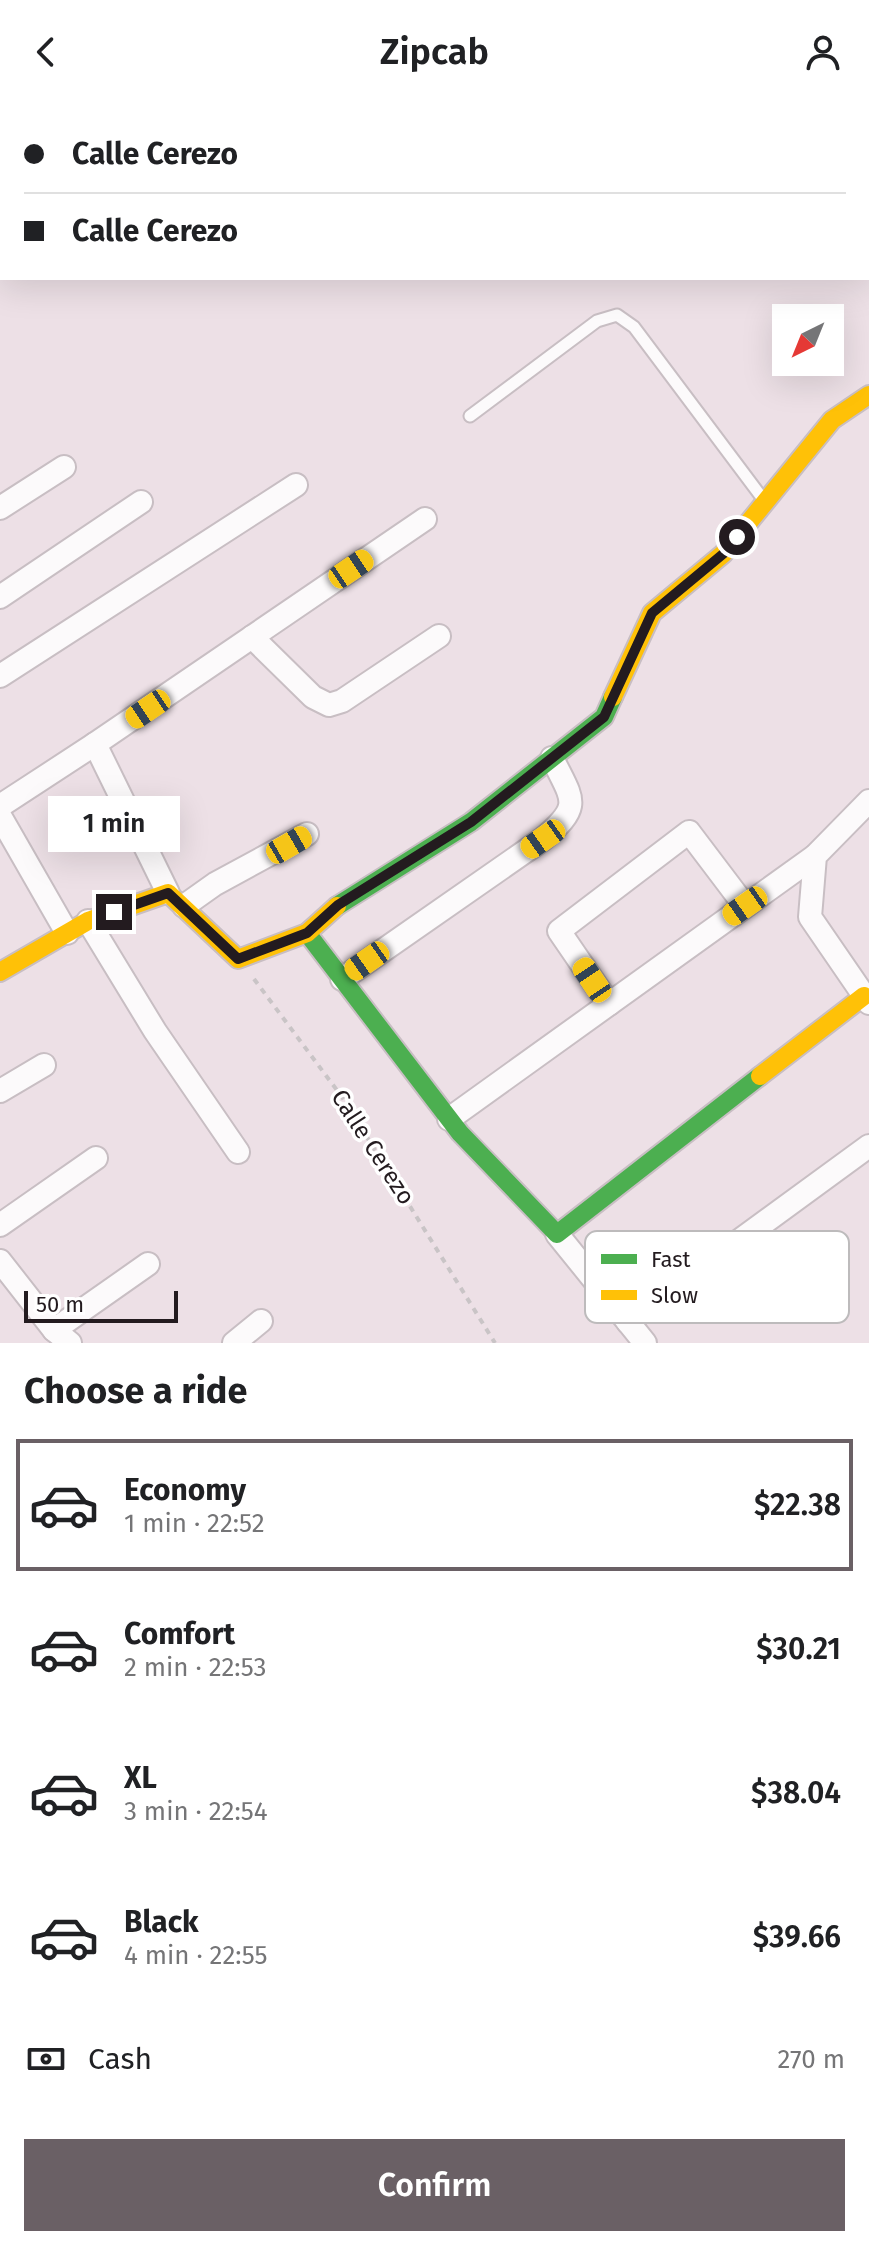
<!DOCTYPE html>
<html lang="en">
<head>
<meta charset="utf-8">
<style>
	:root { --surface:#fff; --page:#f2f2f2; --text:#202124; --muted:#757577; --line:#e0e0e0; --accent:#6a6065 }
	body { margin:0; font-family:"Fira Sans",sans-serif; background:var(--page); color:var(--text); height:100vh; display:flex; flex-direction:column; font-size:30px; white-space:nowrap }
	* { box-sizing:border-box; margin:0 }
	p { font-size:26px; color:var(--muted) }
	.icon { flex:none; width:44px; height:44px; fill:none; stroke:currentColor; stroke-width:2; stroke-linecap:round; stroke-linejoin:round }
	.map { position:relative; height:1239px; overflow:hidden }
	.details { display:flex; flex-direction:column; background:var(--surface); flex:1 }
	.details>* { flex:none }
	.hud { position:absolute; left:0px; top:0px; width:870px; height:176px; box-shadow:0 8px 32px #0002; display:grid; align-content:center; height:176px; padding:0 24px; background:var(--surface) }
	.needle { width:52px; rotate:223deg }
	.fabs { position:absolute; left:772px; top:200px; display:grid; gap:16px }
	.fabs a { display:grid; place-items:center; width:72px; height:72px; border-radius:0px; background:var(--surface); box-shadow:0 8px 32px #0002; font-size:40px }
	.scale { position:absolute; left:24px; bottom:20px; width:154px; box-sizing:border-box; padding-left:8px; border:4px solid #231b1f; border-top:0; font-size:22px; line-height:28px; white-space:nowrap; color:#231b1f; -webkit-text-stroke:6px #fff; paint-order:stroke }
	.end { position:absolute; width:36px; height:36px; margin:-18px; border:10px solid #231b1f; background:#fff; box-shadow:0 0 0 4px #fff }
	.from { border-radius:50% }
	.bubble { position:absolute; height:56px; border-radius:0px; background:var(--surface); box-shadow:0 8px 32px #0002; font-size:26px; font-weight:600; line-height:56px; text-align:center }
	.car { position:absolute; width:24px; height:48px; margin:-24px -12px; border-radius:10px; box-shadow:0 0 6px 2px #0007; background:linear-gradient(#f5c518 24%,#345 0 40%,#f5c518 0 76%,#345 0 86%,#f5c518 0) }
	.hud b { display:flex; align-items:center; gap:28px; height:76px; font-size:30px }
	.hud b+b { border-top:2px solid var(--line) }
	.hud i { width:20px; height:20px; background:var(--text) }
	ul { padding:0; list-style:none }
	li { display:flex; align-items:center; gap:24px; height:132px; margin:0 16px 12px; padding:0 8px; border:4px solid transparent; border-radius:0px }
	li div { flex:1 }
	li b { display:block; font-size:30px }
	li em { font-style:normal; font-weight:600 }
	li.active { border-color:var(--accent) }
	li>.icon { width:72px; height:72px; stroke-width:1.5 }
	h2 { padding:0 24px; font-size:36px; line-height:96px }
	.pay { display:flex; align-items:center; gap:20px; height:88px; padding:0 24px; font-size:30px }
	.pay p { margin-inline-start:auto }
	.action { display:flex; gap:16px; margin-top:auto; padding:16px 24px }
	.action a { flex:1; height:92px; border-radius:0px; background:var(--accent); color:#fff; font-size:32px; font-weight:600; line-height:92px; text-align:center }
	header { display:flex; justify-content:space-between; align-items:center; height:104px; padding:0 24px; background:var(--surface); font-size:36px; font-weight:600 }
	.map>svg:first-child { display:block }
	.lines { fill:none; stroke-linecap:round; stroke-linejoin:round }
	.lane-casing { stroke:#c8bec3; stroke-width:15 }
	.street-casing { stroke:#c8bec3; stroke-width:26 }
	.fast-casing { stroke:#c8bec3; stroke-width:22 }
	.slow-casing { stroke:#c8bec3; stroke-width:22 }
	.path { stroke:#c9c4c6; stroke-width:4; stroke-dasharray:6 6; stroke-linecap:butt }
	.lane { stroke:#fcfafb; stroke-width:11 }
	.street { stroke:#fcfafb; stroke-width:22 }
	.fast { stroke:#4caf50; stroke-width:18 }
	.slow { stroke:#ffc107; stroke-width:18 }
	.route { stroke:#231b1f; stroke-width:10 }
	.labels { text-anchor:middle; dominant-baseline:central; stroke-width:7; stroke-linejoin:round; paint-order:stroke }
	.street-label { font-size:24px; fill:#231b1f; stroke:#fff }
	.key { fill:#fff; stroke:#bdbbbc; stroke-width:2 }
	.key-label { font-size:22px; fill:#231b1f }
</style>
</head>
<body>
<header><svg class="icon" aria-label="back" viewBox="0 0 24 24"><path d="M15 5l-7 7 7 7"/></svg>Zipcab<svg class="icon" aria-label="person" viewBox="0 0 24 24"><circle cx="12" cy="8" r="4"/><path d="M4 21q1-7 8-7t8 7"/></svg></header>
<div class="map">
<svg width="869" height="1239" viewBox="0 0 869 1239">
	<rect width="100%" height="100%" fill="#ede0e6"/>
	<g class="lines">
		<defs>
			<path id="lane" d="M 470,312 L 597,217 L 617,211 L 634,223 L 763,395"/>
			<g id="street">
				<path d="M 721,0 L 723,2"/>
				<path d="M 868,148 L 869,149"/>
				<path d="M 0,404 L 64,363"/>
				<path d="M 0,493 L 141,398"/>
				<path d="M 252,533 L 313,593 L 329,601 L 342,597 L 439,532"/>
				<path d="M 0,572 L 296,381"/>
				<path d="M 95,640 L 168,789"/>
				<path d="M 869,697 L 815,752 L 810,813 L 869,899"/>
				<path d="M 0,702 L 95,640 L 425,415"/>
				<path d="M 0,712 L 67,829"/>
				<path d="M 184,802 L 215,780 L 307,730"/>
				<path d="M 88,817 L 155,927 L 238,1048"/>
				<path d="M 342,875 L 543,735 C 583,701 573,697 552,654"/>
				<path d="M 609,900 L 559,827 L 689,728 L 745,802"/>
				<path d="M 0,987 L 44,961"/>
				<path d="M 449,1015 L 815,752"/>
				<path d="M 0,1121 L 96,1054"/>
				<path d="M 557,1130 L 645,1239"/>
				<path d="M 0,1157 L 54,1226 L 70,1239"/>
				<path d="M 628,1218 L 869,1042"/>
				<path d="M 54,1226 L 148,1160"/>
				<path d="M 234,1239 L 261,1217"/>
			</g>
			<g id="fast">
				<path d="M 337,802 L 471,718 L 604,613 L 613,593"/>
				<path d="M 307,829 L 460,1029 L 557,1130 L 760,972"/>
			</g>
			<g id="slow">
				<path d="M 613,593 L 652,509 L 723,450 L 832,316 L 869,291"/>
				<path d="M 0,868 L 88,817 L 168,789 L 238,855 L 307,829 L 337,802"/>
				<path d="M 760,972 L 864,892"/>
			</g>
		</defs>
		<use href="#lane" class="lane-casing"/>
		<use href="#street" class="street-casing"/>
		<use href="#fast" class="fast-casing"/>
		<use href="#slow" class="slow-casing"/>
		<path class="path" d="M 254,875 L 342,993 L 495,1239"/>
		<use href="#lane" class="lane"/>
		<use href="#street" class="street"/>
		<use href="#fast" class="fast"/>
		<use href="#slow" class="slow"/>
	</g>
	<g class="lines">
		<path class="route" d="M 114,808 L 168,789 L 238,855 L 307,829 L 338,801 L 471,718 L 604,613 L 652,509 L 723,450 L 737,433"/>
	</g>
	<g class="labels">
		<g class="street-label">
			<text transform="translate(373 1043) rotate(57)">Calle Cerezo</text>
		</g>
	</g>
	<rect x="585" y="1127" width="264" height="92" rx="12" class="key"/>
	<rect x="601" y="1150" width="36" height="10" fill="#4caf50"/>
	<rect x="601" y="1186" width="36" height="10" fill="#ffc107"/>
	<g class="key-label">
		<text x="651" y="1163">Fast</text>
		<text x="651" y="1199">Slow</text>
	</g>
</svg>
<div class="fabs">
<a><svg class="needle" viewBox="-14 -14 28 28"><path d="M0-13l5 13h-10z" fill="#e53935"/><path d="M0 13l5-13h-10z" fill="#757577"/></svg></a>
</div>
<div class="scale">50 m</div>
<i class="end from" style="left:737px;top:433px"></i>
<i class="end" style="left:114px;top:808px"></i>
<div class="bubble" style="left:48px;top:692px;width:132px">1 min</div>
<i class="car" style="left:351px;top:465px;rotate:56deg"></i>
<i class="car" style="left:148px;top:605px;rotate:236deg"></i>
<i class="car" style="left:543px;top:735px;rotate:235deg"></i>
<i class="car" style="left:289px;top:741px;rotate:60deg"></i>
<i class="car" style="left:745px;top:802px;rotate:235deg"></i>
<i class="car" style="left:367px;top:857px;rotate:235deg"></i>
<i class="car" style="left:592px;top:876px;rotate:326deg"></i>
<div class="hud">
<b><i class="from"></i>Calle Cerezo</b>
<b><i></i>Calle Cerezo</b>
</div>
</div>
<section class="details">
<h2>Choose a ride</h2>
<ul>
<li class="active"><svg class="icon" aria-label="car" viewBox="0 0 24 24"><path d="M5 17H2v-5l4-1 3-4h7l3 4 3 1v5h-3M9 17h6M6 11h13"/><circle cx="7" cy="17" r="2"/><circle cx="17" cy="17" r="2"/></svg><div><b>Economy</b><p>1 min · 22:52</p></div><em>$22.38</em></li>
<li><svg class="icon" aria-label="car" viewBox="0 0 24 24"><path d="M5 17H2v-5l4-1 3-4h7l3 4 3 1v5h-3M9 17h6M6 11h13"/><circle cx="7" cy="17" r="2"/><circle cx="17" cy="17" r="2"/></svg><div><b>Comfort</b><p>2 min · 22:53</p></div><em>$30.21</em></li>
<li><svg class="icon" aria-label="car" viewBox="0 0 24 24"><path d="M5 17H2v-5l4-1 3-4h7l3 4 3 1v5h-3M9 17h6M6 11h13"/><circle cx="7" cy="17" r="2"/><circle cx="17" cy="17" r="2"/></svg><div><b>XL</b><p>3 min · 22:54</p></div><em>$38.04</em></li>
<li><svg class="icon" aria-label="car" viewBox="0 0 24 24"><path d="M5 17H2v-5l4-1 3-4h7l3 4 3 1v5h-3M9 17h6M6 11h13"/><circle cx="7" cy="17" r="2"/><circle cx="17" cy="17" r="2"/></svg><div><b>Black</b><p>4 min · 22:55</p></div><em>$39.66</em></li>
</ul>
<div class="pay"><svg class="icon" aria-label="cash" viewBox="0 0 24 24"><path d="M3 7h18v10H3z"/><circle cx="12" cy="12" r="2"/></svg>Cash<p>270 m</p></div>
<div class="action"><a>Confirm</a></div>
</section>
</body>
</html>
